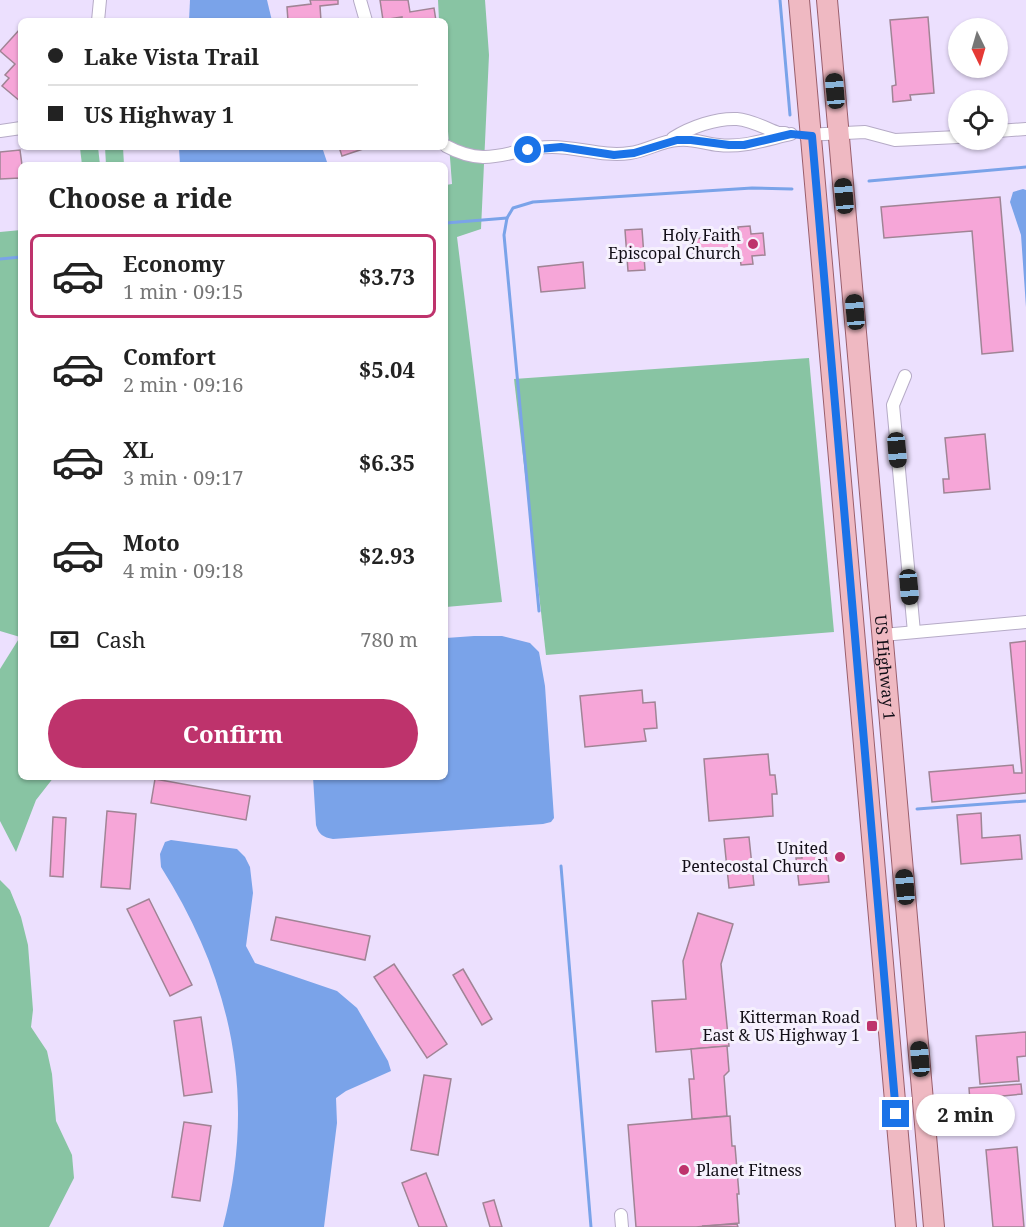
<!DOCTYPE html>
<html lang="en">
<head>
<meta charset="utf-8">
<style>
	:root { --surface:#fff; --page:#f2f2f2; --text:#222; --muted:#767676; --line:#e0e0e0; --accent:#be336c }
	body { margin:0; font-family:"Noto Serif",serif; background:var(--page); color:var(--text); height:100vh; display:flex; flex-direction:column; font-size:22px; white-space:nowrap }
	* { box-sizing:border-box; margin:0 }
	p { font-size:20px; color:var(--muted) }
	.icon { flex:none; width:33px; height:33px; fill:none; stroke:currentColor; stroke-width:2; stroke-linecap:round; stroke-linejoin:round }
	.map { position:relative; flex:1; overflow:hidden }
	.details { position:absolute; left:18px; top:162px; width:430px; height:618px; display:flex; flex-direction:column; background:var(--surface); border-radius:9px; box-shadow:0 2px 4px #0004 }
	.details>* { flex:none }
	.banner { position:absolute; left:18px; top:18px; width:430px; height:132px; border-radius:9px; box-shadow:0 2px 4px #0004; display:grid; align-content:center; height:132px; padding:0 30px; background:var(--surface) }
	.needle { width:39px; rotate:175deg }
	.fabs { position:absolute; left:948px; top:18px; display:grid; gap:12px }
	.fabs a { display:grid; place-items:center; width:60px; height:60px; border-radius:50%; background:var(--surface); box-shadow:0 2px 4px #0004; font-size:30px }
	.end { position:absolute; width:27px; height:27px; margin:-14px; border:8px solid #1a73e8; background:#fff; box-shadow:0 0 0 3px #fff }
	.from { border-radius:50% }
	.bubble { position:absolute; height:42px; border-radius:21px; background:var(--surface); box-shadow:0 2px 4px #0004; font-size:20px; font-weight:700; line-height:42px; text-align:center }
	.car { position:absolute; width:18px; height:36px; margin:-18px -9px; border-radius:8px; box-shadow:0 0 4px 2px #0007; background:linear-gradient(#222 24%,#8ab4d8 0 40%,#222 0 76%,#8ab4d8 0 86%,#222 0) }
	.banner b { display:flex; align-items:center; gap:21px; height:57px; font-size:22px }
	.banner b+b { border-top:2px solid var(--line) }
	.banner i { width:15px; height:15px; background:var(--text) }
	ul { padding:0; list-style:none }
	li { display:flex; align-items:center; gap:18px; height:84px; margin:0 12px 9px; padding:0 18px; border:3px solid transparent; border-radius:9px }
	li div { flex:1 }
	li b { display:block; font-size:22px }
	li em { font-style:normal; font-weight:700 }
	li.current { border-color:var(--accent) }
	li>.icon { width:54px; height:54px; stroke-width:1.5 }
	h2 { padding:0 30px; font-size:27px; line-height:72px }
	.pay { display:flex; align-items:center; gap:15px; height:66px; padding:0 30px; font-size:22px }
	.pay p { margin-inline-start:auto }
	.action { display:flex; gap:12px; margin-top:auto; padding:12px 30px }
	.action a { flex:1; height:69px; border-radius:36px; background:var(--accent); color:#fff; font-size:24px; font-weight:700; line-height:69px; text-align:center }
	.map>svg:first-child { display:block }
	.green { fill:#88c4a3 }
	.water { fill:#7aa3e9 }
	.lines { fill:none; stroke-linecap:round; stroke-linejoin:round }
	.stream { stroke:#7aa3e9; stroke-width:3 }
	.building { fill:#f6a6d8; stroke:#a08495; stroke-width:1.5 }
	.minor-casing { stroke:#b6abc7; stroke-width:14 }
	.primary-casing { stroke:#9a5f6c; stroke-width:22 }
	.minor { stroke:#fff; stroke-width:12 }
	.primary { stroke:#efb9c2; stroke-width:20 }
	.route { stroke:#1a73e8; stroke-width:8 }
	.poi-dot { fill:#be336c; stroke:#f6f1fd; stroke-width:2 }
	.labels { text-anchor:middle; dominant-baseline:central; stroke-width:6; stroke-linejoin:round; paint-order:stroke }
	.poi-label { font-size:16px; fill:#120e17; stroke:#f6f1fd; text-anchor:end }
	.street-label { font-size:16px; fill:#120e17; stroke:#f6f1fd }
</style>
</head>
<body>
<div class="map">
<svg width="1026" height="1227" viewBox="0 0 1026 1227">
	<rect width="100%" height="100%" fill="#ece0fe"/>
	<g class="green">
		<path d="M 438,0 L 485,0 L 489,55 L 481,229 L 457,237 L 502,602 L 446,607 L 446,185 L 452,184 L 446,105 L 446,21 L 439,21 Z"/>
		<path d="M 98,147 L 100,165 L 82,165 L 80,148 Z"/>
		<path d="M 105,147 L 123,147 L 124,165 L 106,165 Z"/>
		<path d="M 21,230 L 21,777 L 54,777 L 36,800 L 16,852 L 0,821 L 0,669 L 20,637 L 0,631 L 0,232 Z"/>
		<path d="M 809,358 L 834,632 L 546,655 L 514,379 Z"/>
		<path d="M 0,880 L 10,890 L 21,917 L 28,945 L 33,1010 L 31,1027 L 47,1051 L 52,1074 L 56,1121 L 72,1155 L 74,1178 L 49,1227 L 0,1227 Z"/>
	</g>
	<g class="water">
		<path d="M 190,0 L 267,0 L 272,21 L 189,21 Z"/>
		<path d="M 179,147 L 322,147 L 328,165 L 180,165 Z"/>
		<path d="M 1023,189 L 1026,190 L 1026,307 L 1021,235 L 1010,202 L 1013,192 Z"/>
		<path d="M 474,636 L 502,636 L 530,643 L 539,652 L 545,686 L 554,818 L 551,822 L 543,824 L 333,839 C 323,837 319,835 316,825 L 313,777 L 446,777 L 446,638 Z"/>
		<path d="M 171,840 L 237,849 L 245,857 L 250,867 L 253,893 L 246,946 L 255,963 L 337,991 L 357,1008 L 388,1061 L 391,1071 L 346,1091 L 336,1098 L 337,1123 L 324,1227 L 223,1227 C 257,1097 232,979 161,867 L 160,854 L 165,842 Z"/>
	</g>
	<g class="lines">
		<g class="stream">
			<path d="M 780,0 L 790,115"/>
			<path d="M 869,181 L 1026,167"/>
			<path d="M 446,223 L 507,218"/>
			<path d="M 0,259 L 21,257"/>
			<path d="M 539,611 L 504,235 L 507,218 L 513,208 L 533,202 L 752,188 L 792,189"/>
			<path d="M 917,809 L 1026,801"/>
			<path d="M 561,866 L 591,1227"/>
		</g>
	</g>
	<g class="building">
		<path d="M 310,0 L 338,0 L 338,4 L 320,6 L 321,21 L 288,21 L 287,7 L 311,4 Z"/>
		<path d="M 380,0 L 408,0 L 410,12 L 434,8 L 436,21 L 402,21 L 402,17 L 383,20 Z"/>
		<path d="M 928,17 L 934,93 L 910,95 L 911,100 L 893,102 L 892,86 L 896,85 L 890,20 Z"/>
		<path d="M 21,28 L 21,102 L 2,86 L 9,78 L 5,75 L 15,64 L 0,51 Z"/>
		<path d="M 339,147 L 369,147 L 342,156 Z"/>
		<path d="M 20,150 L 22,165 L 21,195 L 20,178 L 0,179 L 0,152 Z"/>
		<path d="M 1000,197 L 1013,351 L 982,354 L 972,231 L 884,238 L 881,207 Z"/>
		<path d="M 750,226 L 751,234 L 763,233 L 765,255 L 752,256 L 753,264 L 741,265 L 740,257 L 694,261 L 692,239 L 739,235 L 738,227 Z"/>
		<path d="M 642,229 L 645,270 L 628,271 L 625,230 Z"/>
		<path d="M 583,262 L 585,288 L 541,292 L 538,267 Z"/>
		<path d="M 985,434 L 990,489 L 944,493 L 943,479 L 949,479 L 945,438 Z"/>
		<path d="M 1026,641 L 1026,793 L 932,802 L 929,772 L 1013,765 L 1014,773 L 1022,773 L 1010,643 Z"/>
		<path d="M 642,690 L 643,703 L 655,702 L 657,728 L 644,729 L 646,741 L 585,747 L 580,696 Z"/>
		<path d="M 768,754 L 770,775 L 775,775 L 777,794 L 772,794 L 773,816 L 709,821 L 704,759 Z"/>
		<path d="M 155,779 L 250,796 L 246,820 L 151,803 Z"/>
		<path d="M 107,811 L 136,814 L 130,889 L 101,887 Z"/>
		<path d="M 981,813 L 982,838 L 1020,835 L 1022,859 L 961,864 L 957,815 Z"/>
		<path d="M 53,817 L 66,818 L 63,877 L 50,876 Z"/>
		<path d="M 749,837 L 754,885 L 729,888 L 724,839 Z"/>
		<path d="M 825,846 L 829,882 L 799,885 L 796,858 L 802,858 L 801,848 Z"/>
		<path d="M 149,899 L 192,985 L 170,996 L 127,909 Z"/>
		<path d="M 698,913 L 733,924 L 721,964 L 729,1046 L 656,1052 L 652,1001 L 686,999 L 683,961 Z"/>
		<path d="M 276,917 L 370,936 L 365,960 L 271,940 Z"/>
		<path d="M 394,964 L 447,1044 L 427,1058 L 374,977 Z"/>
		<path d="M 463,969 L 492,1019 L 482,1025 L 453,975 Z"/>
		<path d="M 201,1017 L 212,1092 L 184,1096 L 174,1021 Z"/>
		<path d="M 1026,1032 L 1026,1056 L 1017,1057 L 1019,1081 L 980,1084 L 976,1036 Z"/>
		<path d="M 727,1046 L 729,1071 L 724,1076 L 727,1116 L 692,1119 L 689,1079 L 694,1079 L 691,1049 Z"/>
		<path d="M 424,1075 L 451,1079 L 438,1155 L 411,1150 Z"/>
		<path d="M 1021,1084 L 1022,1094 L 993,1097 L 995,1127 L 972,1129 L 969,1088 Z"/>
		<path d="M 730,1116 L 732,1146 L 735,1146 L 739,1194 L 737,1194 L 739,1223 L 696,1227 L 636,1227 L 628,1125 Z"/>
		<path d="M 184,1122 L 211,1126 L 200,1201 L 172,1197 Z"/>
		<path d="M 1017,1147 L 1024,1227 L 993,1227 L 986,1150 Z"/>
		<path d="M 426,1173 L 447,1227 L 419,1227 L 402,1183 Z"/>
		<path d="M 494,1200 L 502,1227 L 490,1227 L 483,1203 Z"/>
		<path d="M 737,1224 L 738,1227 L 702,1226 Z"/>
	</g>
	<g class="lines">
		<defs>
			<g id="minor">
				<path d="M 360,0 L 366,21"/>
				<path d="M 98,21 L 100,0"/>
				<path d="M 0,131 L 21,128"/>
				<path d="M 998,131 L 1026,129"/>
				<path d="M 805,135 L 865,132 L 895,140 L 958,137"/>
				<path d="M 673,138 C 691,127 716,118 737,119 C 751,120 765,128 778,133 L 785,133"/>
				<path d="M 446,146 C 490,170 510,147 552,147 C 579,147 603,157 630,153 C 646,151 661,141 678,140 C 693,138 705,144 719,145 C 743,148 768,139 791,134"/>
				<path d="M 905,376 L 893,405 L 914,632"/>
				<path d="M 883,635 L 1026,622"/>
				<path d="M 621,1215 L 622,1227"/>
			</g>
			<g id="primary">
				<path d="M 799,0 L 906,1227"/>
				<path id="s1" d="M 827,0 L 934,1227"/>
			</g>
		</defs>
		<use href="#minor" class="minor-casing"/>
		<use href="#primary" class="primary-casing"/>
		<use href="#minor" class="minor"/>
		<use href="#primary" class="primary"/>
	</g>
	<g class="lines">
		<path class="route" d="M 528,150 L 561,147 L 614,155 L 634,153 L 677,140 L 691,140 L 729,145 L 744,145 L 791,134 L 812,136 L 896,1114"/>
	</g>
	<g class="poi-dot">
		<circle cx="753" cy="244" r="6"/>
		<circle cx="840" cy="857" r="6"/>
		<rect x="866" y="1020" width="12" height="12" rx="3"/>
		<circle cx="684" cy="1170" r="6"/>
	</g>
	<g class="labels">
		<g class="poi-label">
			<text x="741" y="235">Holy Faith<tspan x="741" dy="18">Episcopal Church</tspan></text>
			<text x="828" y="848">United<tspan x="828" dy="18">Pentecostal Church</tspan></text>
			<text x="860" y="1017">Kitterman Road<tspan x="860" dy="18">East &amp; US Highway 1</tspan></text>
			<text x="696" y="1170" text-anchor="start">Planet Fitness</text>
		</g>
		<g class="street-label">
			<text stroke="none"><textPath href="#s1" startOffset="670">US Highway 1</textPath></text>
		</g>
	</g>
</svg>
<div class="fabs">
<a><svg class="needle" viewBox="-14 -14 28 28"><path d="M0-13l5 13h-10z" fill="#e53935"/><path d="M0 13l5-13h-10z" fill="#767676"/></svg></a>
<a><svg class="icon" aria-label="locate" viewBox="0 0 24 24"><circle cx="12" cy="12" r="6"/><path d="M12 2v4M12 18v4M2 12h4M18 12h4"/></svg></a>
</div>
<i class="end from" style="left:528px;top:150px"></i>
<i class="end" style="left:896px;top:1114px"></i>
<div class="bubble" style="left:916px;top:1094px;width:99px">2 min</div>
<i class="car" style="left:835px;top:91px;rotate:355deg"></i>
<i class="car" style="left:844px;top:196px;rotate:355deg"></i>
<i class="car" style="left:855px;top:312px;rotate:355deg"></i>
<i class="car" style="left:897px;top:450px;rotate:175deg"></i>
<i class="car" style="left:909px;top:587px;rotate:175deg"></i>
<i class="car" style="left:905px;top:887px;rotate:355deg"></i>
<i class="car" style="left:920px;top:1059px;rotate:355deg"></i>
<div class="banner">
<b><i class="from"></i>Lake Vista Trail</b>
<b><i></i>US Highway 1</b>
</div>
<section class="details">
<h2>Choose a ride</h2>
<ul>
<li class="current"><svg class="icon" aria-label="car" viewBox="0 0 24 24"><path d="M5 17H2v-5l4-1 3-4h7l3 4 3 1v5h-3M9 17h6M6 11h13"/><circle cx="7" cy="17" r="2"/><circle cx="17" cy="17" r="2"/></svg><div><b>Economy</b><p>1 min · 09:15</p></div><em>$3.73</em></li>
<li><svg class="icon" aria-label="car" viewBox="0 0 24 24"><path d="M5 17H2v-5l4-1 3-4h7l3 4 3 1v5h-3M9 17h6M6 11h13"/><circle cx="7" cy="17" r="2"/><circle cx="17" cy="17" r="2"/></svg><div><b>Comfort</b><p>2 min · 09:16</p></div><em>$5.04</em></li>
<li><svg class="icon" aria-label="car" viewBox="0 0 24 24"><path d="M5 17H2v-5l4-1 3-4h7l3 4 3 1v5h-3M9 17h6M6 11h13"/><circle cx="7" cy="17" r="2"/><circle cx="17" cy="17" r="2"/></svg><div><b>XL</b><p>3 min · 09:17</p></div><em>$6.35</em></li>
<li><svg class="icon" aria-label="car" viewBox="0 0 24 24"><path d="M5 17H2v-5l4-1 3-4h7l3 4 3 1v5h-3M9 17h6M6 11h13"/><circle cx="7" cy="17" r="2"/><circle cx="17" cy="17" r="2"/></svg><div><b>Moto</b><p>4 min · 09:18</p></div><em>$2.93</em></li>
</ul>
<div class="pay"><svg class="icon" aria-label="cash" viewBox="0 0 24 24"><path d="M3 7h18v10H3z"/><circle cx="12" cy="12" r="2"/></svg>Cash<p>780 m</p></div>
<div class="action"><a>Confirm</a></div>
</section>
</div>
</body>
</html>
